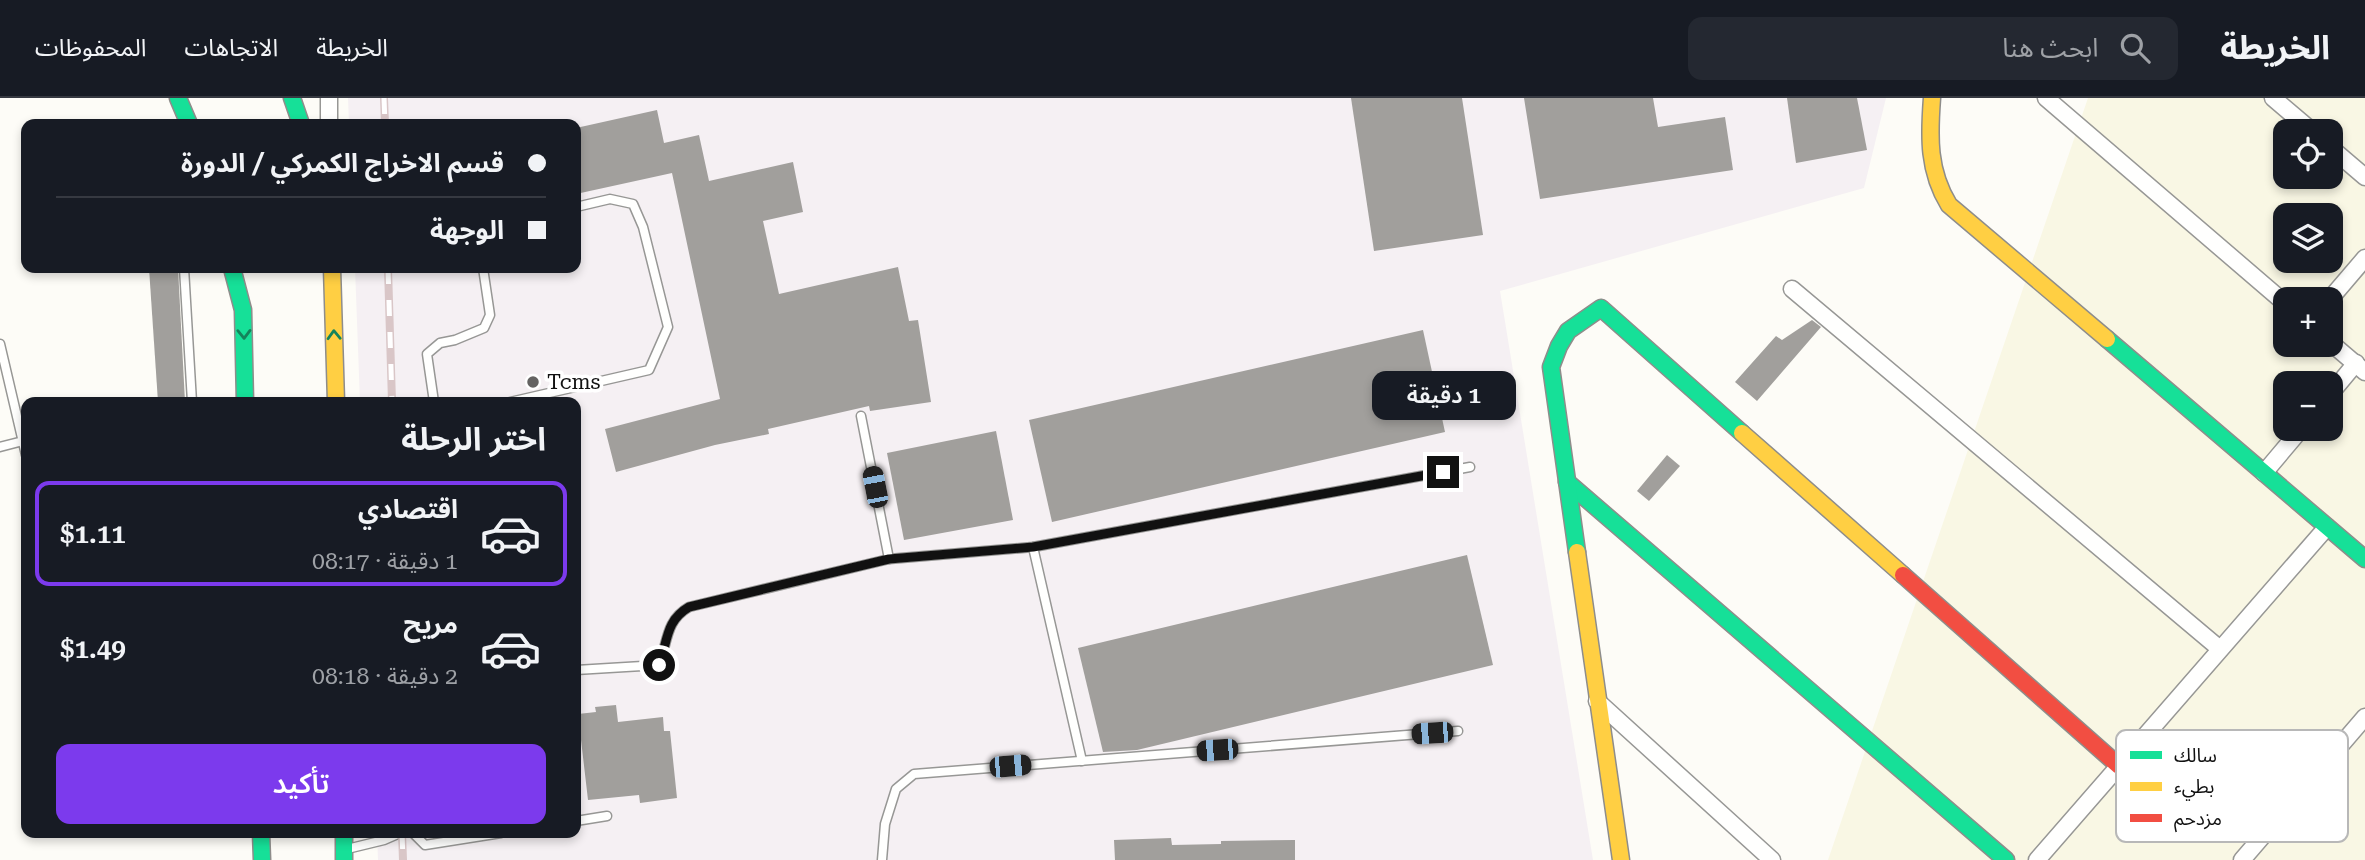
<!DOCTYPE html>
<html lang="ar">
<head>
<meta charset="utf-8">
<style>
	:root { --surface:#171b24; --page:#242831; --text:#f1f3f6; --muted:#9ea1a6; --line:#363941; --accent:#7c3aed }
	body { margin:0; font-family:"Roboto Serif","Noto Sans Arabic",serif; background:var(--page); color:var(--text); direction:rtl; height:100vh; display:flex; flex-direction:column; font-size:26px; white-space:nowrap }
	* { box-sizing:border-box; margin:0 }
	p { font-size:23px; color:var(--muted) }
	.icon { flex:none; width:38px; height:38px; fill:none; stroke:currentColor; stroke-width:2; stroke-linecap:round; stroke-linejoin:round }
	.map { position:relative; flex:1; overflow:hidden; direction:ltr }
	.drawer { position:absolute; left:21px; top:299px; width:560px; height:441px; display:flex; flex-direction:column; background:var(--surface); border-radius:14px; box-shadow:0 4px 10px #0003; direction:rtl }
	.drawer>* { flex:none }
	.banner { position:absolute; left:21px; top:21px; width:560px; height:154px; border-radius:14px; box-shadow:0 4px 10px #0003; direction:rtl; display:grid; align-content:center; height:154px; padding:0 35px; background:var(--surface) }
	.buttons { position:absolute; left:2273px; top:21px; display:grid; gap:14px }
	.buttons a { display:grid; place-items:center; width:70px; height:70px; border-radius:14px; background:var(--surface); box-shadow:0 4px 10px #0003; font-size:35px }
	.end { position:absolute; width:32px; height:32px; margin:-16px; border:9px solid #111; background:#fff; box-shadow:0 0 0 4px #fff }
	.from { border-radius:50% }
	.bubble { position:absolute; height:49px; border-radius:14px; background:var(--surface); box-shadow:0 4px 10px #0003; font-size:23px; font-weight:600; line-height:49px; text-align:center; direction:rtl }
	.car { position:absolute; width:21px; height:42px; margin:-21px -10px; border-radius:9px; box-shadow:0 0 5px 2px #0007; background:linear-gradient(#222 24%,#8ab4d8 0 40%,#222 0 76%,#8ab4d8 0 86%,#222 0) }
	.banner b { display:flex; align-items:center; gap:24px; height:66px; font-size:26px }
	.banner b+b { border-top:2px solid var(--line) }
	.banner i { width:18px; height:18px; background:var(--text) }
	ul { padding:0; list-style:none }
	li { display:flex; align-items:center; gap:21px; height:105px; margin:0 14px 10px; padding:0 21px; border:4px solid transparent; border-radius:14px }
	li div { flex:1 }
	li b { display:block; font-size:26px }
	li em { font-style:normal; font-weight:600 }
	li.selected { border-color:var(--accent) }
	li>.icon { width:63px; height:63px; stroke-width:1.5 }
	h2 { padding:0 35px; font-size:32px; line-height:84px }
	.action { display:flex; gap:14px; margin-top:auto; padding:14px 35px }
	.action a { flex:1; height:80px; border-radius:14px; background:var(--accent); color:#fff; font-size:28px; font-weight:600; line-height:80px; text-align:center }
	header { display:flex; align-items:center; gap:42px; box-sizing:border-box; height:98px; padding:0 35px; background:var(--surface); border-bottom:2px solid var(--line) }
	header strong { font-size:33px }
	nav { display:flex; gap:38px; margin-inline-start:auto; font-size:24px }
	.search { width:490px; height:63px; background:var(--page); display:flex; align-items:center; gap:18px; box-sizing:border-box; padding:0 24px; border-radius:14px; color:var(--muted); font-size:26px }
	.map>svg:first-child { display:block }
	.industrial { fill:#f5f0f3 }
	.farmland { fill:#f9f7e4; fill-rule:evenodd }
	.building { fill:#a19f9c }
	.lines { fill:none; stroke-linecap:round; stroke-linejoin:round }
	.lane-casing { stroke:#979795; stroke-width:11 }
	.street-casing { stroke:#979795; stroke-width:19 }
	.fast-casing { stroke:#8e8d8b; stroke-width:19 }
	.slow-casing { stroke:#8e8d8b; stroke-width:19 }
	.jam-casing { stroke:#8e8d8b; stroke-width:19 }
	.lane { stroke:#fffffe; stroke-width:8 }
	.street { stroke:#fffffe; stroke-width:16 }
	.fast { stroke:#16e098; stroke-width:16 }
	.slow { stroke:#ffcf43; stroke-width:16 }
	.jam { stroke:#f24e42; stroke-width:16 }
	.rail-casing { stroke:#d9c6c7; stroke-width:8 }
	.rail { stroke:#fff; stroke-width:5; stroke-dasharray:16; stroke-linecap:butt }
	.oneway { stroke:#14835b }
	.route { stroke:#111; stroke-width:9 }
	.poi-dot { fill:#646362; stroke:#fff; stroke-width:2.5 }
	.labels { text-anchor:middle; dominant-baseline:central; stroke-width:7; stroke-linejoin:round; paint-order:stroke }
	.poi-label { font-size:21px; fill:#111; stroke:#fff; text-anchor:start }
	.key { fill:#fff; stroke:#b8b8b8; stroke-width:2 }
	.key-label { font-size:19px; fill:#111 }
</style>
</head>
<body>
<header>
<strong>الخريطة</strong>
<div class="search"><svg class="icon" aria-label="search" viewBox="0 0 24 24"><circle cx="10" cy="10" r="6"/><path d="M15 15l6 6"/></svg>ابحث هنا</div>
<nav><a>الخريطة</a><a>الاتجاهات</a><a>المحفوظات</a></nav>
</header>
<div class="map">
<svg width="2365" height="762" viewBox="0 0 2365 762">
	<rect width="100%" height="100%" fill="#fdfcf7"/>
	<path class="industrial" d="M 348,0 L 1886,0 L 1864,90 L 1500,193 L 1593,762 L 378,762 L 377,735 L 576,735 L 576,304 L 360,304 L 355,170 L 576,170 L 576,26 L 349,26 Z"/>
	<path class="farmland" d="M 2088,0 L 2365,0 L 2365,762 L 1828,762 ZM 2286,33 L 2331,33 L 2331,79 L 2286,79 ZM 2286,117 L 2331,117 L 2331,163 L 2286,163 ZM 2286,201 L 2331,201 L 2331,247 L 2286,247 ZM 2286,285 L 2331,285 L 2331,331 L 2286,331 Z"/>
	<g class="building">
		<path d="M 1351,0 L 1462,0 L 1483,137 L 1374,153 Z"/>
		<path d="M 1524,0 L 1653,0 L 1658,29 L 1725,19 L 1733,72 L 1540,101 Z"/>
		<path d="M 1787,0 L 1857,0 L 1867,52 L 1796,65 Z"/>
		<path d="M 657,12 L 664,45 L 699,37 L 709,83 L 793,64 L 803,114 L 763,123 L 779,196 L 898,169 L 909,223 L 918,222 L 931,304 L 870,313 L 869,308 L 768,331 L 769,336 L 715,347 L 616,374 L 605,331 L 720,301 L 672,75 L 576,96 L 576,30 Z"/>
		<path d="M 149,170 L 178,170 L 185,304 L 158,304 Z"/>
		<path d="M 1812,222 L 1821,229 L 1757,303 L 1735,284 L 1776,238 L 1782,242 Z"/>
		<path d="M 1423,232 L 1445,334 L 1052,424 L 1029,322 Z"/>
		<path d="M 996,333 L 1013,422 L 904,442 L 887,355 Z"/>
		<path d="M 1667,357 L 1680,368 L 1649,403 L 1637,393 Z"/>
		<path d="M 1467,457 L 1493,567 L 1137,652 L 1103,654 L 1078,550 Z"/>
		<path d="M 616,607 L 618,624 L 663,619 L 664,633 L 670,633 L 677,700 L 640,705 L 639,697 L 588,702 L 578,616 L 596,614 L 595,609 Z"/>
		<path d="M 1171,740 L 1172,747 L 1221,746 L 1221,743 L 1295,742 L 1295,762 L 1115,762 L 1114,742 Z"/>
	</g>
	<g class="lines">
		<defs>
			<g id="lane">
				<path d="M 184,170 L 192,304"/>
				<path d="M 0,246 L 26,357"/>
				<path d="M 434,304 L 427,256 L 440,245 L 455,242 L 484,230 L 490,217 L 483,170"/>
				<path d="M 510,304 L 649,272 L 668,229 L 643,129 L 633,106 L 610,101 L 576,109"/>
				<path d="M 861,318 L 889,461"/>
				<path d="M 0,349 L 23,343"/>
				<path d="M 1033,449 L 1082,663"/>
				<path d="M 576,572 L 659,567 C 668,544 665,523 689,509 L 889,461 L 1033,449 L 1470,369"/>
				<path d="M 576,723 L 607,718"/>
				<path d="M 413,735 L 425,747 L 501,735"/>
				<path d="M 347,751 L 384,742 L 400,735"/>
				<path d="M 882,762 L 885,726 L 896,691 L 914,676 L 1458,633"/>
			</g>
			<g id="street">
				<path d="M 329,0 L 329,26"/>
				<path d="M 2046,0 L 2286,206"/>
				<path d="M 2273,0 L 2312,33"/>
				<path d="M 2331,50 L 2365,79"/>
				<path d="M 1792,191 L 2220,551"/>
				<path d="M 2330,201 L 2365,160"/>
				<path d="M 2331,245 L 2365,274"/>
				<path d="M 2331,295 L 2356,265"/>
				<path d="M 2264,375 L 2301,331"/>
				<path d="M 1597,603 L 1772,762"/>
				<path d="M 2037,762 L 2327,429"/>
				<path d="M 2242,762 L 2365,619"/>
			</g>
			<g id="fast">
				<path d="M 178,0 L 189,26"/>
				<path d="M 292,0 L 301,26"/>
				<path d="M 232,170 L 243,212 L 245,304"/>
				<path d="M 2107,241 L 2365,461"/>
				<path d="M 1567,384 L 2006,762"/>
				<path d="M 1577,454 L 1551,269 L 1559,248 L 1568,233 L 1601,210 L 1742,335"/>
				<path d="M 261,735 L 262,762"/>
				<path d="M 344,735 L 344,762"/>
			</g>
			<g id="slow">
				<path d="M 1932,0 C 1929,39 1928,73 1949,107 L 2107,241"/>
				<path d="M 332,170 L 336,304"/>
				<path d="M 1742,335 L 1903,477"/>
				<path d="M 1577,454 L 1621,762"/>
			</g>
			<path id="jam" d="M 1903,477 L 2119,668"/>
		</defs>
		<use href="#lane" class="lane-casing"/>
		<use href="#street" class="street-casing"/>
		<use href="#fast" class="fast-casing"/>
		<use href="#slow" class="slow-casing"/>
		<use href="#jam" class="jam-casing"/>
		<use href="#lane" class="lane"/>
		<use href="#street" class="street"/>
		<use href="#fast" class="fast"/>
		<use href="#slow" class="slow"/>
		<use href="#jam" class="jam"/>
		<defs>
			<g id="rail">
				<path d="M 384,0 L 385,26"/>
				<path d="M 388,170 L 392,304"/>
				<path d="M 402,735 L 403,762"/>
			</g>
		</defs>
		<use href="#rail" class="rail-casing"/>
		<use href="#rail" class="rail"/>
	</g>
	<defs><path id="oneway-chevron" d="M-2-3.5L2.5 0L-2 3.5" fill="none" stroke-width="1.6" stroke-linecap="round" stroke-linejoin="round" transform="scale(1.75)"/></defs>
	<g class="oneway">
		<use href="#oneway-chevron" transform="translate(244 236) rotate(89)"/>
		<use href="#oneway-chevron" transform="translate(334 237) rotate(-92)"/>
	</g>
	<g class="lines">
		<path class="route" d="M 659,567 C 668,544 665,523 689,509 L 889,461 L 1033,449 L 1443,374"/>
	</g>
	<circle class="poi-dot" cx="533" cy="284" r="7"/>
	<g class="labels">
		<g class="poi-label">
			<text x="547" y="284">Tcms</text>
		</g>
	</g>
	<rect x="2116" y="632" width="232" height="112" rx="10" class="key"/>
	<rect x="2130" y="653" width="32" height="8" fill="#16e098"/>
	<rect x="2130" y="684" width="32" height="9" fill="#ffcf43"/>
	<rect x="2130" y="716" width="32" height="8" fill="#f24e42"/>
	<g class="key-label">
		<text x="2174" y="664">سالك</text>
		<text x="2174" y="695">بطيء</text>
		<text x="2174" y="727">مزدحم</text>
	</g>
</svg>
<div class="buttons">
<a><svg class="icon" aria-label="locate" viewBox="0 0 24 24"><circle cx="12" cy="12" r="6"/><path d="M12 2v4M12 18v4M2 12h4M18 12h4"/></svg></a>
<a><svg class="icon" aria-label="layers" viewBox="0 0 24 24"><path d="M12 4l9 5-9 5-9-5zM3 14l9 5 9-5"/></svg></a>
<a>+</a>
<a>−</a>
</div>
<i class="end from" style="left:659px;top:567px"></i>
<i class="end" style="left:1443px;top:374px"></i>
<div class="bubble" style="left:1372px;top:273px;width:144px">1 دقيقة</div>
<i class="car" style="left:875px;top:389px;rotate:349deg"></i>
<i class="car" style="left:1432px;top:635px;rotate:266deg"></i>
<i class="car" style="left:1217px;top:652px;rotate:266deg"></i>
<i class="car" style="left:1010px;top:668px;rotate:85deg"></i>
<div class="banner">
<b><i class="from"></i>قسم الاخراج الكمركي / الدورة</b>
<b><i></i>الوجهة</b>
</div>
<section class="drawer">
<h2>اختر الرحلة</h2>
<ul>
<li class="selected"><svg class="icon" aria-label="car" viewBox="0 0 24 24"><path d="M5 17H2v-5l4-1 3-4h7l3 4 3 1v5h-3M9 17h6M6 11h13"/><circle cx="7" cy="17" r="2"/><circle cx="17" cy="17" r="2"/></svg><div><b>اقتصادي</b><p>1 دقيقة · 08:17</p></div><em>$1.11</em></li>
<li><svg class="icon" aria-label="car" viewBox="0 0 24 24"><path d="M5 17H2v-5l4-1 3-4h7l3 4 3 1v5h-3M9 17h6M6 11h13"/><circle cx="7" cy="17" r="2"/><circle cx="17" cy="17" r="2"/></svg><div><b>مريح</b><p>2 دقيقة · 08:18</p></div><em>$1.49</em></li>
</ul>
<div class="action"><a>تأكيد</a></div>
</section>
</div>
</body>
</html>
